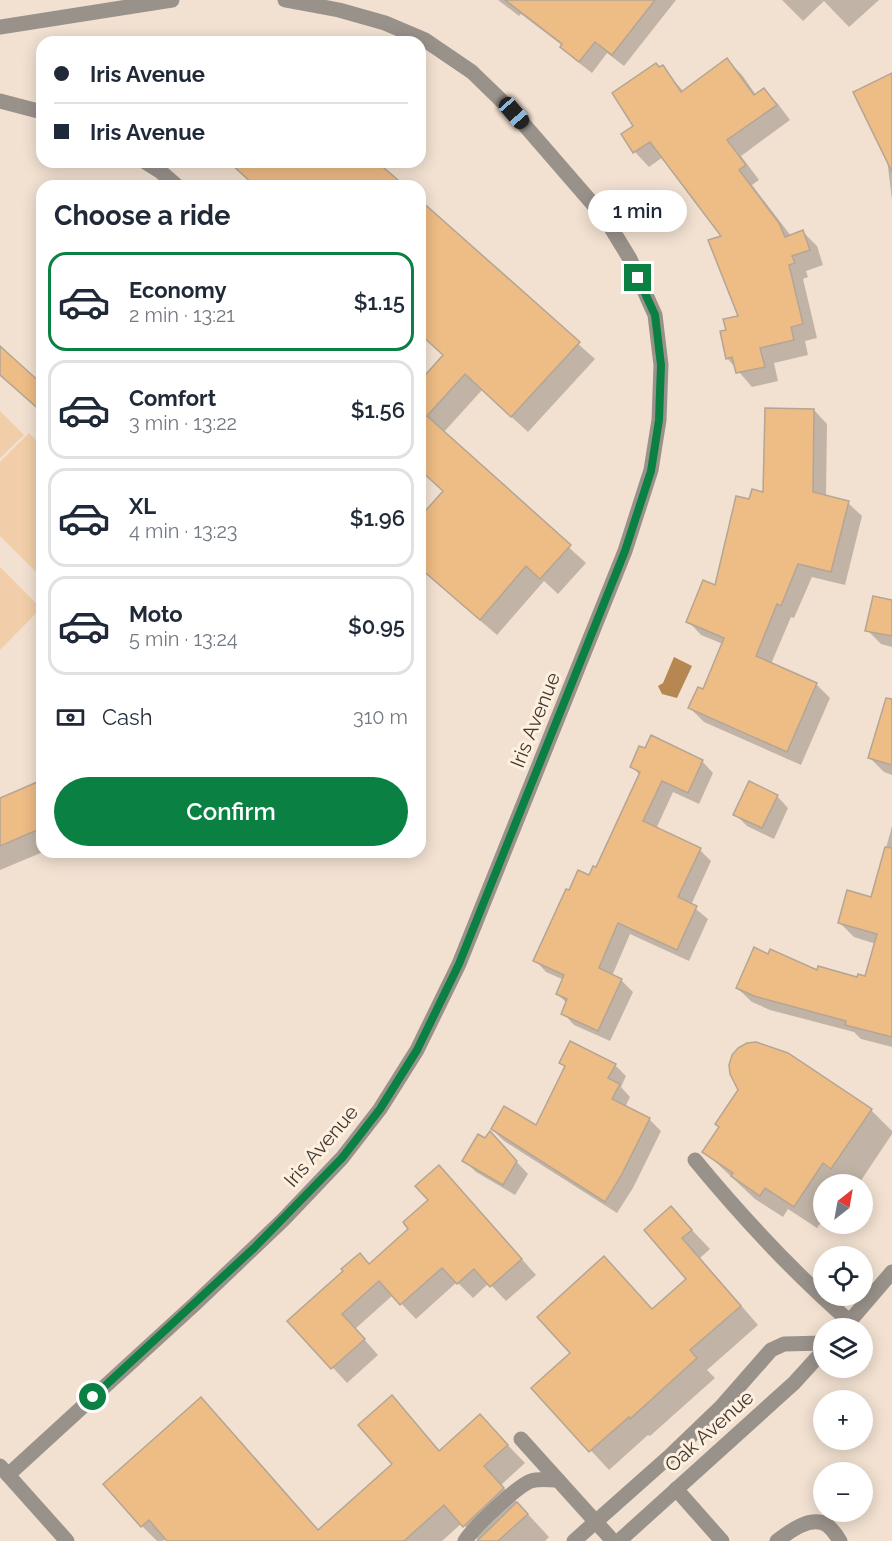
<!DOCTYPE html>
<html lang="en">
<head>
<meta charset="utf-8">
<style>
	:root { --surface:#fff; --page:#f6f6f7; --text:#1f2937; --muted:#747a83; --line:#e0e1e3; --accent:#0b8043 }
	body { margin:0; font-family:Raleway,sans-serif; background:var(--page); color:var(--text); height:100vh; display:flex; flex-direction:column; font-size:22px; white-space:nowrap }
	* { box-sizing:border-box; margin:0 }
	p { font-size:20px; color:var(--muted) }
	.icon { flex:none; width:33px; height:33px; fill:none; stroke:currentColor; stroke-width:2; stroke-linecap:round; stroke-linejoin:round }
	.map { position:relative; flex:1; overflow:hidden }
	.sheet { position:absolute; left:36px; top:180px; width:390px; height:678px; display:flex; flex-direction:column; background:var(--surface); border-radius:18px; box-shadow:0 3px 15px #0003 }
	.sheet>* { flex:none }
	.top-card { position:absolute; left:36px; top:36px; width:390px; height:132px; border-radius:18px; box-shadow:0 3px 15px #0003; display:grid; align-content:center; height:132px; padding:0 18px; background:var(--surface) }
	.needle { width:39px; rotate:31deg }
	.tools { position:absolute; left:813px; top:1174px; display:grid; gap:12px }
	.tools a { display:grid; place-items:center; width:60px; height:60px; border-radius:50%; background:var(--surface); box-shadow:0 3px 15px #0003; font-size:30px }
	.end { position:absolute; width:27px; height:27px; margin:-14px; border:8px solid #0b8043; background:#fff; box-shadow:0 0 0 3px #fff }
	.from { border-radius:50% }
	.bubble { position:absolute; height:42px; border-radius:21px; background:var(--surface); box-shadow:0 3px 15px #0003; font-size:20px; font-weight:600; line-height:42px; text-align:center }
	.car { position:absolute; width:18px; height:36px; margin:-18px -9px; border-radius:8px; box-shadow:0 0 4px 2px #0007; background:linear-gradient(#222 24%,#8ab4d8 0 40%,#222 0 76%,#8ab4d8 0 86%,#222 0) }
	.top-card b { display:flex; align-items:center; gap:21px; height:57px; font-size:22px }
	.top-card b+b { border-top:2px solid var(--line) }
	.top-card i { width:15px; height:15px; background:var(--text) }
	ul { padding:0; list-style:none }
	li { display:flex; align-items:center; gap:18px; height:99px; margin:0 12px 9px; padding:0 6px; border:3px solid var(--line); border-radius:18px }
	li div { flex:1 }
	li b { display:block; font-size:22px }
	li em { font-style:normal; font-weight:600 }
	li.on { border-color:var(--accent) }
	li>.icon { width:54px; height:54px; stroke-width:1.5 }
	h2 { padding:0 18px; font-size:27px; line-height:72px }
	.pay { display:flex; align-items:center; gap:15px; height:66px; padding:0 18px; font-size:22px }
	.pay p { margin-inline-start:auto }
	.action { display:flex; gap:12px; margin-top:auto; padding:12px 18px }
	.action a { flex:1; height:69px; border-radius:36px; background:var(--accent); color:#fff; font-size:24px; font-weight:600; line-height:69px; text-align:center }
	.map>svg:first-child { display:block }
	.green { fill:#f1cea9 }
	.water { fill:#b68751 }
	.shadow { fill:#0003 }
	.building { fill:#eebc85; stroke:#b4a595; stroke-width:1.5 }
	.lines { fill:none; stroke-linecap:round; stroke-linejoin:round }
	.minor { stroke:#99928b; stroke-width:15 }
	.route { stroke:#0b8043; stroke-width:8 }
	.labels { text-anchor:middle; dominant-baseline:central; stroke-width:6; stroke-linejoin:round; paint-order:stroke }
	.street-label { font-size:20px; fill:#3f3933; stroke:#ffefde }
</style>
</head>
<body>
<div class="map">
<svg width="892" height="1541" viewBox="0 0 892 1541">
	<rect width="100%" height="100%" fill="#f2e1d1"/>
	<g class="green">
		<path d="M 0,411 L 24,435 L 0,458 Z"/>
		<path d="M 29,433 L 42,446 L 42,578 L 0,536 L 0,462 Z"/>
		<path d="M 0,567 L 41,608 L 0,650 Z"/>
	</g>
	<path class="water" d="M 674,657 L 692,666 L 677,698 L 662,694 L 658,686 L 663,683 Z"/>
	<g class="shadow">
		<path d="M 498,0 L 676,0 L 624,66 L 607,53 L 592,73 L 574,59 L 562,47 L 563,46 L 521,14 L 519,16 Z"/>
		<path d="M 782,0 L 879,0 L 849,27 L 824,1 L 803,21 Z"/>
		<path d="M 727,60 L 742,75 L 756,95 L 764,90 L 778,104 L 790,120 L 741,156 L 759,180 L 752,185 L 791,236 L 803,232 L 817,246 L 823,265 L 806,271 L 808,277 L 803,279 L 817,338 L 805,341 L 808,355 L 774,363 L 778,381 L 752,387 L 727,358 L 728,331 L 740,317 L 723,236 L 663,157 L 649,167 L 635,152 L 623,135 L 635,126 L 659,69 L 662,67 L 684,92 Z"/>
		<path d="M 892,75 L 892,200 L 887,159 Z"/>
		<path d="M 420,202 L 595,359 L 528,432 L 482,390 L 443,433 L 586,563 L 558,594 L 544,581 L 497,635 L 420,569 L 420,519 L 444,492 L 420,470 L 420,383 L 444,356 L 420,333 Z"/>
		<path d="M 814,410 L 827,424 L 826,497 L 848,503 L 862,516 L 845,585 L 812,577 L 794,618 L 791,617 L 771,664 L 816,684 L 830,698 L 801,765 L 704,722 L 690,708 L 703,691 L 723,644 L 701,635 L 688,621 L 716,587 L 750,501 L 765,494 Z"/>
		<path d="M 892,601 L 892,647 L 881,644 L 867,630 Z"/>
		<path d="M 892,709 L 892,775 L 884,772 L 870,758 Z"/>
		<path d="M 702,761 L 713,773 L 699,804 L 673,792 L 656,829 L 700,850 L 711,861 L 691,905 L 708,919 L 689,961 L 630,934 L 612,976 L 621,980 L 633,992 L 610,1041 L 574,1025 L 563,1013 L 567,1003 L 557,994 L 564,980 L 546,972 L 535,960 L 570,892 L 596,869 L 640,775 L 632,767 Z"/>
		<path d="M 42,781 L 43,852 L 0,870 L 0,800 Z"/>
		<path d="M 777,796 L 788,808 L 774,839 L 747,826 L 735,814 Z"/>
		<path d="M 892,826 L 892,1047 L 861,1039 L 854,1032 L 770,1010 L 752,1002 L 737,988 L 769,956 L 818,972 L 866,978 L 876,944 L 854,937 L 840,923 L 872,899 Z"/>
		<path d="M 561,1063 L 615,1065 L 626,1076 L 621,1087 L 630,1097 L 625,1107 L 649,1119 L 661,1131 L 633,1188 L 617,1213 L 504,1141 L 492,1129 L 537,1127 L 566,1068 Z"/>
		<path d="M 871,1110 L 892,1131 L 892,1134 L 858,1185 L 824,1185 L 824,1218 L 817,1228 L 788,1209 L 783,1217 L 755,1199 L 704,1151 Z"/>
		<path d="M 501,1145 L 528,1174 L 515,1195 L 476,1172 L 464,1160 Z"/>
		<path d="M 453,1182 L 536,1275 L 506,1301 L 489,1283 L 473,1298 L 457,1282 L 416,1319 L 393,1295 L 355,1329 L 378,1355 L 347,1383 L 290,1321 L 345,1272 L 360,1255 L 370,1265 L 411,1229 Z"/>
		<path d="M 671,1208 L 710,1249 L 700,1258 L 758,1325 L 707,1370 L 715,1378 L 650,1436 L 648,1435 L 609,1470 L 533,1388 L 653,1310 L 688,1279 Z"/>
		<path d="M 392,1397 L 441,1452 L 480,1416 L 525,1463 L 501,1485 L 549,1537 L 545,1541 L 479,1541 L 462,1523 L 442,1541 L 169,1541 L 167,1538 L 163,1541 L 157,1541 L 142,1526 L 219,1417 L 319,1531 L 394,1464 Z"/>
	</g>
	<g class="building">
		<path d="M 505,0 L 655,0 L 612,55 L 595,42 L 579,62 L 560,47 L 562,44 Z"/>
		<path d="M 727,58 L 754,95 L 764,88 L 777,105 L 727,140 L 746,165 L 739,170 L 779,223 L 785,237 L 803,230 L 810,250 L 792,256 L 795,263 L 789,265 L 803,324 L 791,327 L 794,340 L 760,348 L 765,367 L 736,373 L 732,357 L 726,359 L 720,331 L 726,330 L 723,319 L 738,316 L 708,240 L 721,236 L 650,142 L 633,153 L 621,134 L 633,126 L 612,93 L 656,63 L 659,67 L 663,65 L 681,92 Z"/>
		<path d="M 892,73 L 892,172 L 853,92 Z"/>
		<path d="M 229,162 L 377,162 L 405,186 L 255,186 Z"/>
		<path d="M 420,200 L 580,342 L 511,417 L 465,374 L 427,416 L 571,545 L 540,579 L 526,566 L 480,620 L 420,568 L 420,517 L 443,491 L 420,470 L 420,381 L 443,355 L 420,334 Z"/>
		<path d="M 0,346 L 42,384 L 42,412 L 0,375 Z"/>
		<path d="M 765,408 L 814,409 L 813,492 L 849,501 L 831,572 L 798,564 L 781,606 L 777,604 L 756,656 L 817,683 L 787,752 L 688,708 L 698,687 L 703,689 L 724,638 L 686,622 L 703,580 L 715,585 L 736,496 L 749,499 L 752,489 L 763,492 Z"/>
		<path d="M 873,596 L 892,600 L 892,636 L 865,631 Z"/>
		<path d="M 886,698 L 892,699 L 892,765 L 868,758 Z"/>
		<path d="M 651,735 L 703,760 L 688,793 L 662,781 L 643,821 L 701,848 L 678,897 L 697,906 L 677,950 L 618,923 L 599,968 L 622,979 L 598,1031 L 561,1014 L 567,999 L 556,994 L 564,975 L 533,961 L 566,889 L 569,890 L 578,870 L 589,875 L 593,866 L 596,867 L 640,772 L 630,767 L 639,746 L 645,748 Z"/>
		<path d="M 42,780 L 42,828 L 0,846 L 0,798 Z"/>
		<path d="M 749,781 L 778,795 L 762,828 L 733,815 Z"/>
		<path d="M 885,847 L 892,848 L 892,1037 L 845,1025 L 846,1021 L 754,996 L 736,988 L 754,947 L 768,954 L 770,949 L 817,970 L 818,966 L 857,977 L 858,974 L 865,976 L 877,934 L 838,923 L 847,890 L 871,897 Z"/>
		<path d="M 570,1041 L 616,1064 L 608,1078 L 620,1084 L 612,1099 L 650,1118 L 621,1176 L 605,1202 L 491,1129 L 504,1106 L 536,1125 L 565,1066 L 559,1063 Z"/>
		<path d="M 756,1042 L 788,1053 L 872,1109 L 831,1169 L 823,1163 L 794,1207 L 765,1188 L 760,1196 L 731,1176 L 733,1173 L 702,1152 L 719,1127 L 715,1124 L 738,1090 L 730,1074 L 729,1065 L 732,1055 L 738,1048 L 747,1043 Z"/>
		<path d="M 490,1131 L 517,1161 L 503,1185 L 462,1161 L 478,1134 L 485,1138 Z"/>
		<path d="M 439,1165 L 522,1259 L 490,1287 L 474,1269 L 457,1284 L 442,1268 L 400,1305 L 379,1281 L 342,1314 L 365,1339 L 331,1369 L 287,1321 L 343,1271 L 341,1269 L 360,1253 L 369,1264 L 408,1229 L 403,1222 L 428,1200 L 415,1186 Z"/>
		<path d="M 671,1206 L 692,1230 L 682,1238 L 741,1306 L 690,1350 L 697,1358 L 630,1419 L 629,1417 L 589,1452 L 531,1388 L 570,1353 L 537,1317 L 604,1256 L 652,1309 L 686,1279 L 644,1230 Z"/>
		<path d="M 392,1395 L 439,1451 L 480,1414 L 508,1445 L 484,1466 L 504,1488 L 463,1527 L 444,1505 L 404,1541 L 167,1541 L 149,1520 L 141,1527 L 103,1484 L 201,1397 L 318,1530 L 392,1464 L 358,1425 Z"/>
		<path d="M 517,1502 L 528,1514 L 498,1541 L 477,1541 Z"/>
	</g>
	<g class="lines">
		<g class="minor">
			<path d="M 0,27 L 172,0"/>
			<path d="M 0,101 L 42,112"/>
			<path d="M 145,162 L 161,172 L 177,186"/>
			<path d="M 695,1160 C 742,1217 794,1273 850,1322"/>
			<path d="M 843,1329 L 892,1272"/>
			<path d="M 521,1439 L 613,1541"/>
			<path d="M 0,1466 L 67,1541"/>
			<path d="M 8,1475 L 196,1303 L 283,1220 L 342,1158 L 380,1109 L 417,1050 L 459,964 L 625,551 L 651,470 L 659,420 L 661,365 L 655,315 L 630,259 L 605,218 L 514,113 L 472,72 L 425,40 L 385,23 L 339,10 L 285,0"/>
			<path d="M 676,1489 L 722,1541"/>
			<path d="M 465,1541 C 473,1528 517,1486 531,1481 C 540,1478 549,1480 558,1480"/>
			<path d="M 574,1541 L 672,1454 L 721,1407 L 771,1350 L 784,1344 L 824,1343"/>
			<path d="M 619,1541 L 794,1383 L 824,1350"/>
			<path d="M 777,1541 C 790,1531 811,1515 827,1525 C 832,1529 837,1536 840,1541"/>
		</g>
	</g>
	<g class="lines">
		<path class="route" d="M 93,1397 L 254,1248 L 342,1158 L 380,1109 L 417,1050 L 459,964 L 625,551 L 651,471 L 659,420 L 661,365 L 655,315 L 638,278"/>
	</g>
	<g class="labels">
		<g class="street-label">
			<text transform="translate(535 720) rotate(-68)">Iris Avenue</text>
			<text transform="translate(321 1146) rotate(-49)">Iris Avenue</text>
			<text transform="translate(709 1431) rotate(-42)">Oak Avenue</text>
		</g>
	</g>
</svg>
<div class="tools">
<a><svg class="needle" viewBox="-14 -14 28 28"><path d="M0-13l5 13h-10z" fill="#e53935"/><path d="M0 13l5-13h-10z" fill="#747a83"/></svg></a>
<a><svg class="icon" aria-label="locate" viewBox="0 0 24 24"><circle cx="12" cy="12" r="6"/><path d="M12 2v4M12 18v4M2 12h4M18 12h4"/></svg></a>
<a><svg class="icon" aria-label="layers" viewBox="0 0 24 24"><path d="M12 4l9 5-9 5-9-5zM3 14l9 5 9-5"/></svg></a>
<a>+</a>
<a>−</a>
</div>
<i class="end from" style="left:93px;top:1397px"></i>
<i class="end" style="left:638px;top:278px"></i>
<div class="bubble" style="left:588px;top:190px;width:99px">1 min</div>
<i class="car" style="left:514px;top:113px;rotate:139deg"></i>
<div class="top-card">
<b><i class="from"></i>Iris Avenue</b>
<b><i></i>Iris Avenue</b>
</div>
<section class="sheet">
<h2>Choose a ride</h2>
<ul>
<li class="on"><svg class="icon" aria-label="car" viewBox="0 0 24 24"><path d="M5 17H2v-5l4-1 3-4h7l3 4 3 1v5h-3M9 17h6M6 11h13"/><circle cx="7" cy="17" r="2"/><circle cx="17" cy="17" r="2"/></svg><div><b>Economy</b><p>2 min · 13:21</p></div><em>$1.15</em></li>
<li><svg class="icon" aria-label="car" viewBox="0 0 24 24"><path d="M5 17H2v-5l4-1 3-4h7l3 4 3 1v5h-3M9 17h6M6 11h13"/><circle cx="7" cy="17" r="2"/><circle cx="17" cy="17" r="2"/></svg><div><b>Comfort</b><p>3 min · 13:22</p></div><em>$1.56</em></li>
<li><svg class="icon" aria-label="car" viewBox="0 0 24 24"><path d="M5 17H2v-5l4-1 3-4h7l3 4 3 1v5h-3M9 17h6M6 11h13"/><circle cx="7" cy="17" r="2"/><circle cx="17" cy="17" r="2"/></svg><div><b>XL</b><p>4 min · 13:23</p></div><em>$1.96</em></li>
<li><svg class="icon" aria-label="car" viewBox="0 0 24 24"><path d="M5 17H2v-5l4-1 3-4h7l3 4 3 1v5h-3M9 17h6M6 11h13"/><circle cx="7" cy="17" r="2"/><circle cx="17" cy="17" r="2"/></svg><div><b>Moto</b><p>5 min · 13:24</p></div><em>$0.95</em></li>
</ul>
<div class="pay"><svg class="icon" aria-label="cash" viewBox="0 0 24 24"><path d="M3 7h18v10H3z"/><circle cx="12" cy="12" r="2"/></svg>Cash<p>310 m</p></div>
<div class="action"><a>Confirm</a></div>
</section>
</div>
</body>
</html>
